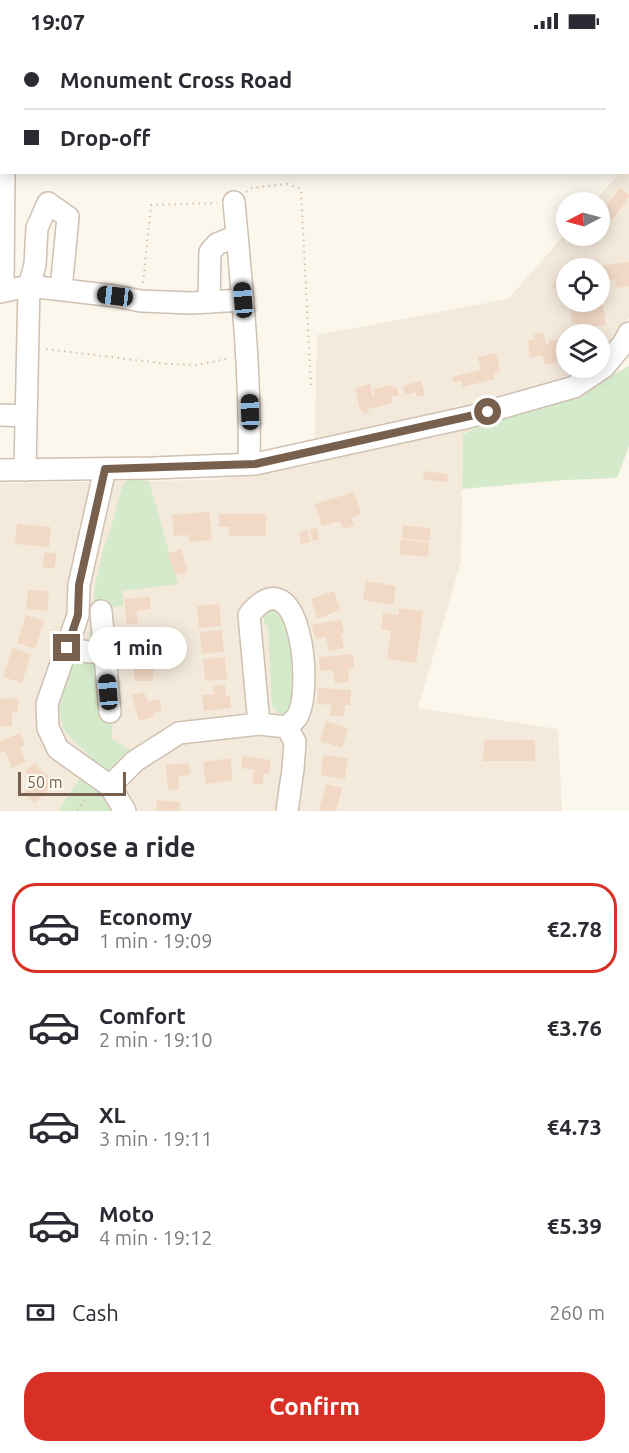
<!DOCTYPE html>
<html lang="en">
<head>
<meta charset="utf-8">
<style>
	:root { --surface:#fff; --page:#f7f7f7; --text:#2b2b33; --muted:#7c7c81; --line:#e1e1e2; --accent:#d93025 }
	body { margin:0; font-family:Ubuntu,sans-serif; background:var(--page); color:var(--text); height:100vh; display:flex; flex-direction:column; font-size:22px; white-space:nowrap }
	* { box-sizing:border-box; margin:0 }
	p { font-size:20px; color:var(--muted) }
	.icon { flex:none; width:33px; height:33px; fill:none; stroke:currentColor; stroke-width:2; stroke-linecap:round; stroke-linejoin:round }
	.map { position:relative; height:769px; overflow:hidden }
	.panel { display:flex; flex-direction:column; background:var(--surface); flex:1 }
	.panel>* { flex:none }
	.top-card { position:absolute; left:0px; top:0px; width:630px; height:132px; box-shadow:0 3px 15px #0003; display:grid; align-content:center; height:132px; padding:0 24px; background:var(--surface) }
	.needle { width:39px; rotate:264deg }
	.controls { position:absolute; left:556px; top:150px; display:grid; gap:12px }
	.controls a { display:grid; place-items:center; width:54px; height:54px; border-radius:50%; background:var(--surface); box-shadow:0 3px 15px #0003; font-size:30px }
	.scale { position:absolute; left:18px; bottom:15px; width:108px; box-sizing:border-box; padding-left:6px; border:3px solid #78604f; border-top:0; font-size:16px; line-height:21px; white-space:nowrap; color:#78604f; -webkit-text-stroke:4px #fefbf3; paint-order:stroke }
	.end { position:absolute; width:27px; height:27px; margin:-14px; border:8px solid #78604f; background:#fff; box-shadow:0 0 0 3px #fff }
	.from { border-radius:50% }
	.bubble { position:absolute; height:42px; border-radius:21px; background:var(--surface); box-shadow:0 3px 15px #0003; font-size:20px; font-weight:700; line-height:42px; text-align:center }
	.car { position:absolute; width:18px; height:36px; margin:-18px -9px; border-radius:8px; box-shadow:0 0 4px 2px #0007; background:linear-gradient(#222 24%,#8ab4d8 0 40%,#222 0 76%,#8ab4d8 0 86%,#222 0) }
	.top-card b { display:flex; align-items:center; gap:21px; height:57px; font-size:22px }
	.top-card b+b { border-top:2px solid var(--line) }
	.top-card i { width:15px; height:15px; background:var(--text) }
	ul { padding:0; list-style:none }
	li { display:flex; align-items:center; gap:18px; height:90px; margin:0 12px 9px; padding:0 12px; border:3px solid transparent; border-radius:24px }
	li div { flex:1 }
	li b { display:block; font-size:22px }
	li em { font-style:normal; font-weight:700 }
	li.current { border-color:var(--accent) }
	li>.icon { width:54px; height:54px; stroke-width:1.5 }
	h2 { padding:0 24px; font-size:27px; line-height:72px }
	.pay { display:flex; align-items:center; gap:15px; height:66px; padding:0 24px; font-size:22px }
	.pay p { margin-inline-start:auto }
	.button { display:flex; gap:12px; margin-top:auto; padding:12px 24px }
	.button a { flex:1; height:69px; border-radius:24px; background:var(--accent); color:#fff; font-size:24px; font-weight:700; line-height:69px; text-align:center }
	.status { display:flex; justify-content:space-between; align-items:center; height:42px; padding:0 30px; background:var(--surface); direction:ltr }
	.status svg { height:16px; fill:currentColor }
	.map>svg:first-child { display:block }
	.residential { fill:#f4eadb; fill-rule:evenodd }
	.green { fill:#d5eaca }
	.building { fill:#f1d9c5 }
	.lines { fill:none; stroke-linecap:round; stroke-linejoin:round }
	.minor-casing { stroke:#cfc0b1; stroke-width:24 }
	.path { stroke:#d6bda7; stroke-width:2; stroke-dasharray:1.5 4.5; stroke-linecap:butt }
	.minor { stroke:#fff; stroke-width:21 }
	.route { stroke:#78604f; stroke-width:8 }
</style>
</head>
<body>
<div class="status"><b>19:07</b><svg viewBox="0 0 49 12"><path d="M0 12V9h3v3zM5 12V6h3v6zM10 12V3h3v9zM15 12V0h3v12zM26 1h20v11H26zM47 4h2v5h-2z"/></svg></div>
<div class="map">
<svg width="629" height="769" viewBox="0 0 629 769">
	<rect width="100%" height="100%" fill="#fcf7ed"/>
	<path class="residential" d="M 629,130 L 629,276 L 600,316 L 600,292 L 567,292 L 567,326 L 589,326 L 582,331 L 537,347 L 463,393 L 461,520 L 418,666 L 558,687 L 562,769 L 0,769 L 0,441 L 215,438 L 314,423 L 317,293 L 508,257 L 567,190 L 567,194 L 600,194 L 600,160 L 593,160 L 620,131 ZM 567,226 L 600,226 L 600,260 L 567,260 Z"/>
	<g class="green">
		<path d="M 629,324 L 629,404 L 617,436 L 565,438 L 462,447 L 463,393 L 493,375 L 603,338 Z"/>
		<path d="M 137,437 L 149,439 L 178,542 L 123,549 L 123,564 L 101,567 L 101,601 L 90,602 L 89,596 L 95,544 L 103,508 L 111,486 L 122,445 L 126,439 Z"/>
		<path d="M 272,567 L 290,574 L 296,666 L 283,676 L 272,664 L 268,584 L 264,582 L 264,575 Z"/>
		<path d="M 76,619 L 93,619 L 97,625 L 112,673 L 112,697 L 130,708 L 120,719 L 119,726 L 113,731 L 104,728 L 64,689 L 58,666 L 70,623 Z"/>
		<path d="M 82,733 L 122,769 L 58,769 Z"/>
	</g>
	<g class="building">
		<path d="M 620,146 L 629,153 L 629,155 L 612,178 L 602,170 Z"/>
		<path d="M 571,217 L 584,226 L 567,226 L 567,245 L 562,252 L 552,244 Z"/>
		<path d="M 629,220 L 629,244 L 616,246 L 615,237 L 602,239 L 600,224 Z"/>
		<path d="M 602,260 L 606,283 L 576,287 L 576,281 L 572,282 L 570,267 L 579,266 L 580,270 L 584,270 L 583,263 Z"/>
		<path d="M 598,287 L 605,293 L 602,298 L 600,292 L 588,292 L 591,289 L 594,292 Z"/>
		<path d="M 544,291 L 546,303 L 549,302 L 549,299 L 564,297 L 567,319 L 544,322 L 543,314 L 530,315 L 528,298 L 535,297 L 534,292 Z"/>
		<path d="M 496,311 L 500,329 L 493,331 L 494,337 L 463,345 L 461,339 L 454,341 L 452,335 L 481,328 L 478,315 Z"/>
		<path d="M 421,339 L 425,353 L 417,355 L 416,350 L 405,353 L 403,344 Z"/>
		<path d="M 370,342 L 372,354 L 375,353 L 373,347 L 392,343 L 393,346 L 397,345 L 399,353 L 391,355 L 393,361 L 368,367 L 369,371 L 363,372 L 363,368 L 360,368 L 355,346 Z"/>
		<path d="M 424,429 L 448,432 L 447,440 L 423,437 Z"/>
		<path d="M 354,450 L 361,472 L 351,476 L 354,484 L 343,487 L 340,479 L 322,484 L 315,462 Z"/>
		<path d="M 209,470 L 212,498 L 189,500 L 188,493 L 174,494 L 172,473 Z"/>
		<path d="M 219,472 L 266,472 L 266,494 L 229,494 L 229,485 L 219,485 Z"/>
		<path d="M 17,482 L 51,485 L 49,505 L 15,502 Z"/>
		<path d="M 403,483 L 431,486 L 429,499 L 402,496 Z"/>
		<path d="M 317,486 L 319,498 L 312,499 L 310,487 Z"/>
		<path d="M 308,488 L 310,500 L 301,502 L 299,490 Z"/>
		<path d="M 401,497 L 429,501 L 428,515 L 399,512 Z"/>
		<path d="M 181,507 L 188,530 L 175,533 L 168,512 Z"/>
		<path d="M 45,510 L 57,512 L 54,527 L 42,525 Z"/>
		<path d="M 366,539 L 396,544 L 393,563 L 363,558 Z"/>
		<path d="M 28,548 L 49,549 L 47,569 L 26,567 Z"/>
		<path d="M 334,549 L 340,568 L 317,577 L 311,557 Z"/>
		<path d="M 150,555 L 151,567 L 137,569 L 138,581 L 127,582 L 124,557 Z"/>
		<path d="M 219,562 L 221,584 L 199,586 L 197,564 Z"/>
		<path d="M 399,566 L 423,569 L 416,621 L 387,617 L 391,589 L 381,587 L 383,571 L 398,573 Z"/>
		<path d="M 26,573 L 44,579 L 35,607 L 17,601 Z"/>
		<path d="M 341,577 L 344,591 L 341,592 L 344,606 L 329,609 L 326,595 L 315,597 L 312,583 Z"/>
		<path d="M 153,585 L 153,606 L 132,607 L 132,586 Z"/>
		<path d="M 222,588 L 224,610 L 202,612 L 200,590 Z"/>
		<path d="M 12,606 L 31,612 L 22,641 L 3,635 Z"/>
		<path d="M 134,612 L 154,612 L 153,639 L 134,639 Z"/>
		<path d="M 353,612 L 354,626 L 348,627 L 349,640 L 335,641 L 333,628 L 320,629 L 319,615 Z"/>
		<path d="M 225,615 L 227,637 L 205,639 L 203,617 Z"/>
		<path d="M 225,643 L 226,654 L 230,654 L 231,666 L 204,669 L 202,653 L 214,652 L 213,644 Z"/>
		<path d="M 318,646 L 351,648 L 350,663 L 345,663 L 344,674 L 330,674 L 331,663 L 317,662 Z"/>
		<path d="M 144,650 L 148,660 L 159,657 L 162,669 L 153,671 L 154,675 L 139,679 L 132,653 Z"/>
		<path d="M 18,656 L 18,670 L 12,670 L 12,684 L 0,685 L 0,657 Z"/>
		<path d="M 326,679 L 348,686 L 342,706 L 320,699 Z"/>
		<path d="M 20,691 L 25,703 L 20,705 L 26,720 L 12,726 L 5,709 L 0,711 L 0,699 Z"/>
		<path d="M 484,698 L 535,698 L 535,719 L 483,719 Z"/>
		<path d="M 323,713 L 348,716 L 345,737 L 321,733 Z"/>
		<path d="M 243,714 L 271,718 L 269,732 L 264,732 L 262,743 L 252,741 L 254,728 L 241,726 Z"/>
		<path d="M 230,716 L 233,738 L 206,742 L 203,720 Z"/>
		<path d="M 34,721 L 54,740 L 35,761 L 24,751 L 35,740 L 25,730 Z"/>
		<path d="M 189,721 L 190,733 L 178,734 L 179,747 L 168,748 L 166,723 Z"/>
		<path d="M 326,742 L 342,746 L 336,769 L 319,769 Z"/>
		<path d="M 157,758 L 180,760 L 179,769 L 156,769 Z"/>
	</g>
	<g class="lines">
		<defs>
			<g id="minor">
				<path d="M 0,81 L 2,82"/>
				<path d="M 234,160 C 242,248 251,334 249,422"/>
				<path d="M 3,249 L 4,130"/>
				<path d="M 0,250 L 29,244 L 35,223 L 37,186 L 48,161 L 68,175 L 61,247"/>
				<path d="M 209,260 L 210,210 L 217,202 L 237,194"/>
				<path d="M 0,373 L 25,374"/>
				<path d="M 105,427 L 79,543 L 78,573 L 47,662 L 48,686 L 58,707 L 110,744 L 125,769"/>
				<path d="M 0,428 L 153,426 L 255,422 L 469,375 L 574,345 L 604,325 L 623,302 L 629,291"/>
				<path d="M 25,428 L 29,244 L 115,254 L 141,259 L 191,261 L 243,258"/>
				<path d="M 101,569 L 110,670"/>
				<path d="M 67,606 L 89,610 L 105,609"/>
				<path d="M 259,682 L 249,573 C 300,510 314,647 297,675 C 294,679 290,682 287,685"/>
				<path d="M 110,744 L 135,719 L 179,691 L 259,682 L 287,685 L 295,700 L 293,727 L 287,769"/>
			</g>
		</defs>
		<use href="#minor" class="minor-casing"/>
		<g class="path">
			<path d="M 246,150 L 252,146 L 287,142 L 301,147 L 311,345"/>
			<path d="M 143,241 L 151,163 L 217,161"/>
			<path d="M 46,307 L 168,322 L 197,323 L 230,316"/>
			<path d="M 77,769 L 89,751"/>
		</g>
		<use href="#minor" class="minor"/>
	</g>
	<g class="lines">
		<path class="route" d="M 67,606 L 78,573 L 79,543 L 105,427 L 255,422 L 488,370"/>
	</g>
</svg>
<div class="controls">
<a><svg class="needle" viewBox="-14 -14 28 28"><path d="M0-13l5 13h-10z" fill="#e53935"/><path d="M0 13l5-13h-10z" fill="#7c7c81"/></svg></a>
<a><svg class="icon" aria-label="locate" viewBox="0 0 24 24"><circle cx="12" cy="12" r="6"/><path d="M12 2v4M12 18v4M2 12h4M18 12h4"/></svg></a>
<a><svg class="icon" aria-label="layers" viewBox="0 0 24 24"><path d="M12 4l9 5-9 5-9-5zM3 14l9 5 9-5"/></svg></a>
</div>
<div class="scale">50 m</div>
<i class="end from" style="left:488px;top:370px"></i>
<i class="end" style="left:67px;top:606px"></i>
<div class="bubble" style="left:88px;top:585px;width:99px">1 min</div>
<i class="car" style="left:115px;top:254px;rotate:277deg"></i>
<i class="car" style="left:243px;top:258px;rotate:355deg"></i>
<i class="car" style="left:250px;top:370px;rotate:358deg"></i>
<i class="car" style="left:108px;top:650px;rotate:355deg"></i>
<div class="top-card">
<b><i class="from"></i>Monument Cross Road</b>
<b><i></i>Drop-off</b>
</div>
</div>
<section class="panel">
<h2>Choose a ride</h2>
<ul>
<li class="current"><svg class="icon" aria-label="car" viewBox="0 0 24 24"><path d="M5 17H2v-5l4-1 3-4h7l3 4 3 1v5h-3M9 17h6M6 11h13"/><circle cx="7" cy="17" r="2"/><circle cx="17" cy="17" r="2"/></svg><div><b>Economy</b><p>1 min · 19:09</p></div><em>€2.78</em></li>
<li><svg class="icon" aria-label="car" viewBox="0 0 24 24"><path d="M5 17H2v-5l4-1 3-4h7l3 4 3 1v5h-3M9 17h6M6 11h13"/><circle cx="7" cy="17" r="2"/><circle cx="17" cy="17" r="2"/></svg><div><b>Comfort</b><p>2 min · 19:10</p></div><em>€3.76</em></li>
<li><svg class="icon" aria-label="car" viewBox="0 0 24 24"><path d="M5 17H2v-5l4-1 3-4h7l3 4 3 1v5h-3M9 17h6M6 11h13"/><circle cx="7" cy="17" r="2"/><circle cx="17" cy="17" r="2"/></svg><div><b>XL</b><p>3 min · 19:11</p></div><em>€4.73</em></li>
<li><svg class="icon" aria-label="car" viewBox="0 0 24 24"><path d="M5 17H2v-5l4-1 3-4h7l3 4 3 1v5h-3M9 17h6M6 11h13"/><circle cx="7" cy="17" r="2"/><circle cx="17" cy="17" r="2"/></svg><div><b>Moto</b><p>4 min · 19:12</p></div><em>€5.39</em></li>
</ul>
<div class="pay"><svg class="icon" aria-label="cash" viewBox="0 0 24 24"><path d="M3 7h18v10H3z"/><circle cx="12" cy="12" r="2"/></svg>Cash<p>260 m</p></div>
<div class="button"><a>Confirm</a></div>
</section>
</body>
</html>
